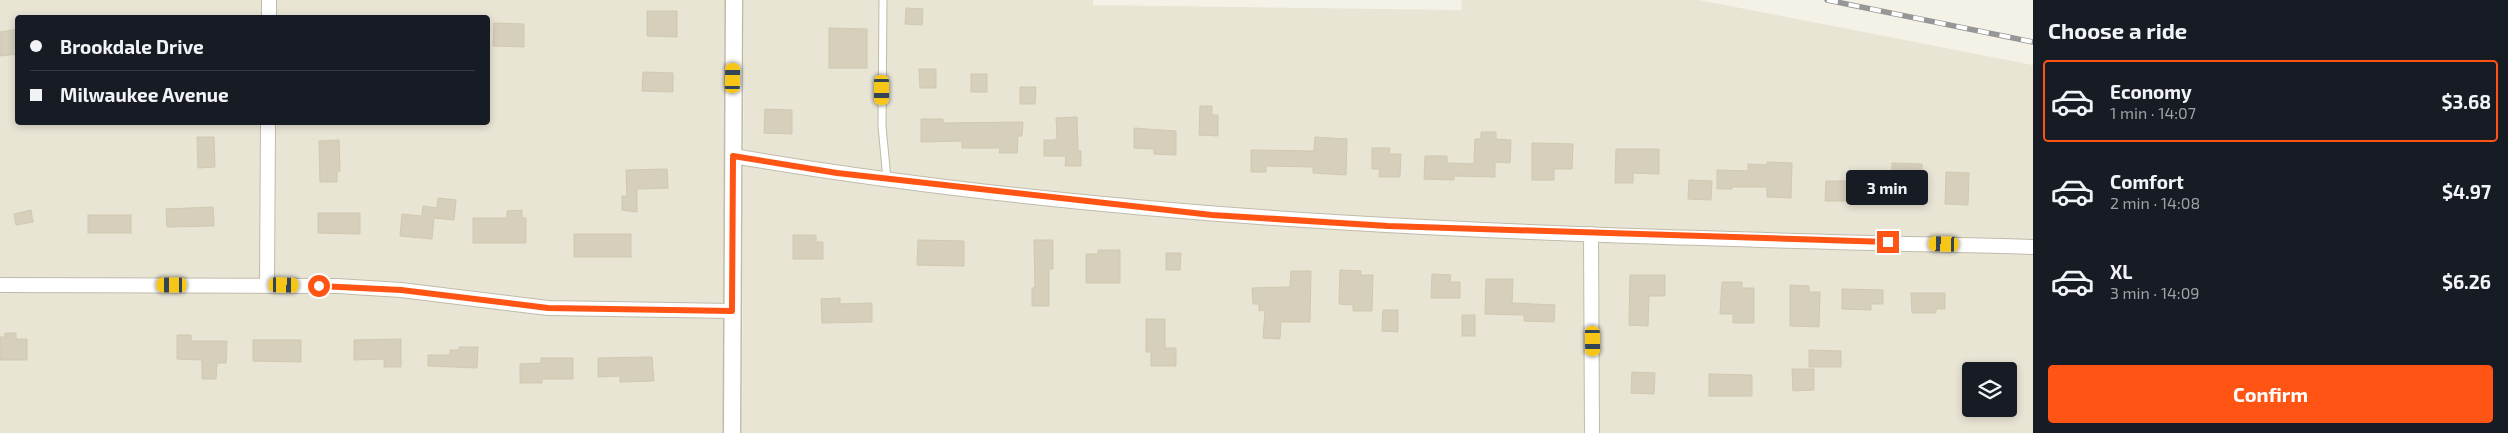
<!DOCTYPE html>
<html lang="en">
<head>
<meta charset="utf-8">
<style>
	:root { --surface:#171b24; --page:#242831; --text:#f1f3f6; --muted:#9ea1a6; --line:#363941; --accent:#ff5413 }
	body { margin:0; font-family:"Exo 2",sans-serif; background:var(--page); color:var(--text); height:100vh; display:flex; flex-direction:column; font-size:19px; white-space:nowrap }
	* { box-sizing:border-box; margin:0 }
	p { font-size:16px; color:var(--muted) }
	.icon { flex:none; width:28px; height:28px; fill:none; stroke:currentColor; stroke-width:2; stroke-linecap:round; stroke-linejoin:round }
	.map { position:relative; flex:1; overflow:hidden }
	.sheet { display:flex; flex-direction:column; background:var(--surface); width:475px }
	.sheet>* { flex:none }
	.banner { position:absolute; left:15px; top:15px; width:475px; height:110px; border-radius:5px; box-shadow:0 2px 8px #0003; display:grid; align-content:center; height:110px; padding:0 15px; background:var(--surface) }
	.tools { position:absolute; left:1962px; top:362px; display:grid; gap:10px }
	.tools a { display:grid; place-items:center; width:55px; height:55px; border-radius:5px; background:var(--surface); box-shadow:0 2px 8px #0003; font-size:25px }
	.end { position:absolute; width:22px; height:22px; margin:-11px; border:6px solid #ff5413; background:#fff; box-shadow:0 0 0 2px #fff }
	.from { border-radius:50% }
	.bubble { position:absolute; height:35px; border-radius:5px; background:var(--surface); box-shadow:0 2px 8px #0003; font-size:16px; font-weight:700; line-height:35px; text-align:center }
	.car { position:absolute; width:15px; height:30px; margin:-15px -8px; border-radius:6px; box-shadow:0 0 4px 1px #0007; background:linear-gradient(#f5c518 24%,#345 0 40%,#f5c518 0 76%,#345 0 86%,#f5c518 0) }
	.banner b { display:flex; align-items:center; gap:18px; height:48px; font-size:19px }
	.banner b+b { border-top:1px solid var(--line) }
	.banner i { width:12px; height:12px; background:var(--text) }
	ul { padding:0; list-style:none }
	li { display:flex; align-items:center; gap:15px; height:82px; margin:0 10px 8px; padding:0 5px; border:2px solid transparent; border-radius:5px }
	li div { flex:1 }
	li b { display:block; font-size:19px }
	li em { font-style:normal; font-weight:700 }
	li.current { border-color:var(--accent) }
	li>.icon { width:45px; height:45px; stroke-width:1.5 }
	h2 { padding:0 15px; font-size:22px; line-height:60px }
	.primary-button { display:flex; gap:10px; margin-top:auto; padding:10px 15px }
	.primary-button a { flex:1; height:58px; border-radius:5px; background:var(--accent); color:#fff; font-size:20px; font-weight:700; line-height:58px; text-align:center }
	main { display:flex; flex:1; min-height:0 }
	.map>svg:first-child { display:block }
	.residential { fill:#e8e5d5; fill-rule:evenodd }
	.building { fill:#d6cfbc; stroke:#d1c8ae }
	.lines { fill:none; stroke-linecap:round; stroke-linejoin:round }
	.service-casing { stroke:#c0bba9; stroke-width:9 }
	.minor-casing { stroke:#c0bba9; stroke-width:16 }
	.tertiary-casing { stroke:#c0bba9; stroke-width:19 }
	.service { stroke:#fff; stroke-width:7 }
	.minor { stroke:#fff; stroke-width:14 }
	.tertiary { stroke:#fff; stroke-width:16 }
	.rail-casing { stroke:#969696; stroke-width:5.5 }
	.rail { stroke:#fff; stroke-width:4; stroke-dasharray:11; stroke-linecap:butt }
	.route { stroke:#ff5413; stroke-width:6 }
</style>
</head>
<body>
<main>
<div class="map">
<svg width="2033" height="433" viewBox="0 0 2033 433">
	<rect width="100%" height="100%" fill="#f4f2e7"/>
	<g class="residential">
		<path d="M 0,0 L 725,0 L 723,433 L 0,433 ZM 18,18 L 488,18 L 488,122 L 18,122 Z"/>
		<path d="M 744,0 L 1093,0 L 1093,5 L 1461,10 L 1462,0 L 1699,0 L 2033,65 L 2033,433 L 742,433 ZM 1971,371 L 2009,371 L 2009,409 L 1971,409 Z"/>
	</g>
	<g class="building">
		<path d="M 906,8 L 923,9 L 922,25 L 905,24 Z"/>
		<path d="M 647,11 L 677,11 L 677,37 L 647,36 Z"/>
		<path d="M 494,23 L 524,24 L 524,47 L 493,46 Z"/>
		<path d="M 829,28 L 867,29 L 867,68 L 829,68 Z"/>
		<path d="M 18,29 L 18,54 L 0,56 L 0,32 Z"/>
		<path d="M 919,69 L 936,69 L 936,88 L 920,88 Z"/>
		<path d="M 643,72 L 673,73 L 673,92 L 642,91 Z"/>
		<rect x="971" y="74" width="16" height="18"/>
		<path d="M 1020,87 L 1036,87 L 1035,104 L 1020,104 Z"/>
		<path d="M 1200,106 L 1212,106 L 1212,115 L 1218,115 L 1218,136 L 1199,135 Z"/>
		<path d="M 765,109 L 792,110 L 792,134 L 764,133 Z"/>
		<path d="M 1077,117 L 1078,151 L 1081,151 L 1081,166 L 1065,166 L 1066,156 L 1044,156 L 1044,140 L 1055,140 L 1057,137 L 1056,118 Z"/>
		<path d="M 921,119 L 943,119 L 943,123 L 1023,122 L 1022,136 L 1018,136 L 1017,153 L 999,153 L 1000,148 L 962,148 L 962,141 L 921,142 Z"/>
		<path d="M 1134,128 L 1176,131 L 1176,155 L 1154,154 L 1154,149 L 1134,148 Z"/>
		<path d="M 1481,132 L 1496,132 L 1496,139 L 1511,140 L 1510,163 L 1495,162 L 1495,177 L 1454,176 L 1454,180 L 1424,179 L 1425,156 L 1447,156 L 1447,163 L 1474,164 L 1475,139 L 1481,139 Z"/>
		<path d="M 197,137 L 214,137 L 215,167 L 198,168 Z"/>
		<path d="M 1315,137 L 1347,139 L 1346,175 L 1313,173 L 1313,167 L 1266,166 L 1266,172 L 1251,172 L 1251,150 L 1314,151 Z"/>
		<path d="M 339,140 L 340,171 L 337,172 L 337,182 L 320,182 L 319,141 Z"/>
		<path d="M 1532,143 L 1573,144 L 1572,169 L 1554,169 L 1554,180 L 1532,180 Z"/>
		<path d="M 1372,148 L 1390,148 L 1389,154 L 1401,154 L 1400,177 L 1379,177 L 1380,169 L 1372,169 Z"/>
		<path d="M 1616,149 L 1659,149 L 1659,174 L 1633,173 L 1633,183 L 1615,183 Z"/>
		<path d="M 1767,162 L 1792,163 L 1791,198 L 1767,197 L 1767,187 L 1732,187 L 1732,189 L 1717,189 L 1717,170 L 1748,171 L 1748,164 L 1767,165 Z"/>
		<path d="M 1892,163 L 1922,164 L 1921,194 L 1903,194 L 1903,202 L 1884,202 L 1884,183 L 1892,183 Z"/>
		<path d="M 667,169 L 668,188 L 637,189 L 637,212 L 622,210 L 622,196 L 627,196 L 626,170 Z"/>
		<path d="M 1946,172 L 1969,173 L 1968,205 L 1945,204 Z"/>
		<path d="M 1689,180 L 1712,181 L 1711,200 L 1688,199 Z"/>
		<path d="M 1826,181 L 1846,181 L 1846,201 L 1825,201 Z"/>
		<path d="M 438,198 L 456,200 L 454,220 L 434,218 L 432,239 L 400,236 L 402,214 L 422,216 L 423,206 L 437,208 Z"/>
		<path d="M 213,207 L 214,226 L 167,227 L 166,209 Z"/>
		<path d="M 31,210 L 33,222 L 16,225 L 14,214 Z"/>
		<path d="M 522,210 L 522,218 L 526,218 L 526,243 L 473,243 L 473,218 L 507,218 L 507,211 Z"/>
		<path d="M 318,213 L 360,213 L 360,234 L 318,233 Z"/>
		<rect x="88" y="215" width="43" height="18"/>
		<rect x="574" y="234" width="57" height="23"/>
		<path d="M 793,235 L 816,235 L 816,242 L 823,242 L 823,259 L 793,259 Z"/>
		<path d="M 918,240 L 964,241 L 964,266 L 917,265 Z"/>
		<path d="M 1034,240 L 1053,240 L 1053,269 L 1049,269 L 1049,306 L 1032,306 L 1032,288 L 1035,288 Z"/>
		<path d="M 1098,250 L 1120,250 L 1120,283 L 1086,283 L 1086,254 L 1098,254 Z"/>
		<path d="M 1166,253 L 1181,253 L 1180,270 L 1166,270 Z"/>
		<path d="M 1340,270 L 1361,271 L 1361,275 L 1373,275 L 1372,311 L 1353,311 L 1353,305 L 1339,304 Z"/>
		<path d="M 1291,271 L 1311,271 L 1310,322 L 1281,322 L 1280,339 L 1263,338 L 1265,310 L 1259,311 L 1259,304 L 1253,304 L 1252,288 L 1290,287 Z"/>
		<path d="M 1432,274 L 1451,275 L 1450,282 L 1460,282 L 1460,298 L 1431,298 Z"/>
		<path d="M 1630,275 L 1665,275 L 1665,296 L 1649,296 L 1648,326 L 1629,325 Z"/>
		<path d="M 1486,279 L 1513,279 L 1512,303 L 1555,305 L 1554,322 L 1524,321 L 1524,315 L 1485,314 Z"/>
		<path d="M 1722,282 L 1742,282 L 1742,288 L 1754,288 L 1754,323 L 1733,323 L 1733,314 L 1720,314 Z"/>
		<path d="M 1790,285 L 1809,286 L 1809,292 L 1820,292 L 1819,327 L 1790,326 Z"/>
		<path d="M 1842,289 L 1883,290 L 1883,304 L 1871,304 L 1871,310 L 1842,309 Z"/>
		<path d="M 1911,293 L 1945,293 L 1945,309 L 1936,309 L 1936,313 L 1912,313 Z"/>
		<path d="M 840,298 L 840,304 L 872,303 L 872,322 L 822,323 L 821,299 Z"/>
		<path d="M 1383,310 L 1398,310 L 1398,332 L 1382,331 Z"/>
		<rect x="1462" y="315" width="13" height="21"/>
		<path d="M 1146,319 L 1165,319 L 1165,348 L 1176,348 L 1176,366 L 1151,366 L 1151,352 L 1146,352 Z"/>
		<path d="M 5,333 L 16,333 L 16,339 L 27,339 L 27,360 L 0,360 L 0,337 L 5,337 Z"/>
		<path d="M 177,335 L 191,335 L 191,341 L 227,341 L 226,363 L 217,363 L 216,379 L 202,379 L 202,360 L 177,359 Z"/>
		<path d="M 401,339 L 401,367 L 384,367 L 384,359 L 354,360 L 354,340 Z"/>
		<path d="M 253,340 L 301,340 L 301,362 L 253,361 Z"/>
		<path d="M 459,347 L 478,347 L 477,368 L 428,366 L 428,355 L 450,355 L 450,350 L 459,350 Z"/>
		<path d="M 1809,350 L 1841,351 L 1841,367 L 1809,367 Z"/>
		<path d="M 652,357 L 654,381 L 620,382 L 620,376 L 598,377 L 598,358 Z"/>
		<path d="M 541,358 L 573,358 L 573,379 L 542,379 L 542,383 L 520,383 L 520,364 L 541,363 Z"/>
		<path d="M 1792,369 L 1814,369 L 1814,390 L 1793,391 Z"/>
		<path d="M 1632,372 L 1655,373 L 1654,394 L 1631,393 Z"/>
		<path d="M 1709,374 L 1752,375 L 1752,396 L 1709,396 Z"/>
	</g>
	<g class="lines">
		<defs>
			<path id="service" d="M 883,0 L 882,126 L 887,179"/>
			<g id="minor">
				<path d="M 269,18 L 269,0"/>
				<path d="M 733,156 C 1162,229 1599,236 2033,247"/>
				<path d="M 1591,234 L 1592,433"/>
				<path d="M 0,285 L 337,286 L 401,290 L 548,308 L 732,311"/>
				<path d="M 267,285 L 268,122"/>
			</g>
			<path id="tertiary" d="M 732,433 L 734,0"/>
		</defs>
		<use href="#service" class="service-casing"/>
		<use href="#minor" class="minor-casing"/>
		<use href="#tertiary" class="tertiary-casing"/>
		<use href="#service" class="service"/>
		<use href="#minor" class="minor"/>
		<use href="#tertiary" class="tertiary"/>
		<defs>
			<path id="rail" d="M 1827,0 L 2033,42"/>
		</defs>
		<use href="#rail" class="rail-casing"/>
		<use href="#rail" class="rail"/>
	</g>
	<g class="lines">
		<path class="route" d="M 319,286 L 401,290 L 548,308 L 732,311 L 733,156 L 837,173 L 1212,215 L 1388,226 L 1888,242"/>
	</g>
</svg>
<div class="tools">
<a><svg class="icon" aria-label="layers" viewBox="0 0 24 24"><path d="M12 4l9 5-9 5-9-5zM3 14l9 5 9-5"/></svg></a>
</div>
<i class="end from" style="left:319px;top:286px"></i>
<i class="end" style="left:1888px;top:242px"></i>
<div class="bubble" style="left:1846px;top:170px;width:82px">3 min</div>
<i class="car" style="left:733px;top:78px;rotate:1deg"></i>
<i class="car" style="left:882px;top:90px;rotate:180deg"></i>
<i class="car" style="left:1944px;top:244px;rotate:272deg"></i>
<i class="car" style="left:172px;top:285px;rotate:270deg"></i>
<i class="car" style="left:284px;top:285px;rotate:91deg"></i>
<i class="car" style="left:1593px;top:341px;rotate:179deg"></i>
<div class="banner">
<b><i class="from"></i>Brookdale Drive</b>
<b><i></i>Milwaukee Avenue</b>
</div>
</div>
<section class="sheet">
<h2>Choose a ride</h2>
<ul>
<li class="current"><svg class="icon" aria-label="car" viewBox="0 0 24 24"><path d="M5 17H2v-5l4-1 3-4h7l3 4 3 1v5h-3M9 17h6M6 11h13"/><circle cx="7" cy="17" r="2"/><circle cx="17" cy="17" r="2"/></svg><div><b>Economy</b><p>1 min · 14:07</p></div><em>$3.68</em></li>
<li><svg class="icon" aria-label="car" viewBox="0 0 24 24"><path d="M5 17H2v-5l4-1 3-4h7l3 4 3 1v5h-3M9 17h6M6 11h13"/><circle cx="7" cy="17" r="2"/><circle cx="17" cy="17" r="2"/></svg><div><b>Comfort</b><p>2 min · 14:08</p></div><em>$4.97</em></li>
<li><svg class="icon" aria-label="car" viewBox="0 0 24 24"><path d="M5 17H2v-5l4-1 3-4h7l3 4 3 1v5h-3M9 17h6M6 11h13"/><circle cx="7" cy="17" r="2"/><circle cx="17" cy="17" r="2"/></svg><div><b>XL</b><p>3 min · 14:09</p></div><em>$6.26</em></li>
</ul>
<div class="primary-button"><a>Confirm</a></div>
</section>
</main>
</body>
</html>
